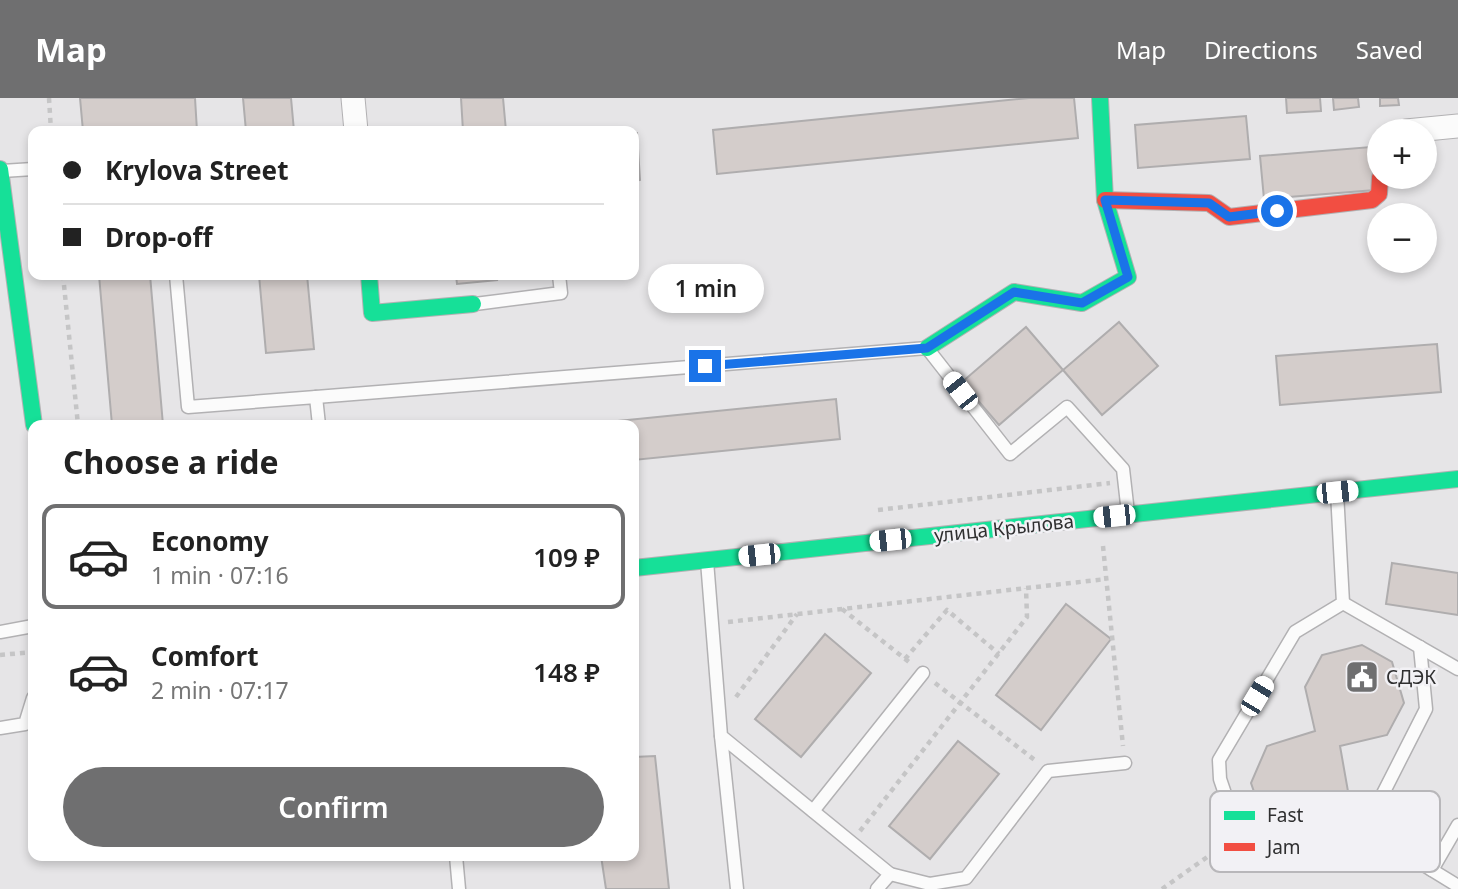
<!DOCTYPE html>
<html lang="en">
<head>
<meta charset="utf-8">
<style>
	:root { --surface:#fff; --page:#f2f2f2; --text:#222; --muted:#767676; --line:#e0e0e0; --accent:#6f6f70 }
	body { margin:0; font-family:"Noto Sans",sans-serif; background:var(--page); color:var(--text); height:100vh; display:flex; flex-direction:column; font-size:26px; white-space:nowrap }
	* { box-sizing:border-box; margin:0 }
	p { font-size:23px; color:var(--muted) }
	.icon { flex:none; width:38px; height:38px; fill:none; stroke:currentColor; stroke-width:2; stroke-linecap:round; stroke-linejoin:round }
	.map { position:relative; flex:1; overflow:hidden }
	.panel { position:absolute; left:28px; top:322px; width:611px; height:441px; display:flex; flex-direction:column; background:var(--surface); border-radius:14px; box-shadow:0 4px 10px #0003 }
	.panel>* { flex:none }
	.hud { position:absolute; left:28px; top:28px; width:611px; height:154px; border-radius:14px; box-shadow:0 4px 10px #0003; display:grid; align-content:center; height:154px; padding:0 35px; background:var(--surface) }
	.tools { position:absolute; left:1367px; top:21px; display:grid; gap:14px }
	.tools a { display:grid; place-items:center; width:70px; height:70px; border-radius:50%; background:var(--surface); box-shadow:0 4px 10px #0003; font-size:35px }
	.end { position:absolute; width:32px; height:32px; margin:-16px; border:9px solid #1a73e8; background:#fff; box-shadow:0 0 0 4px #fff }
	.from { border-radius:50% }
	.bubble { position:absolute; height:49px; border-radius:24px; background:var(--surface); box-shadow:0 4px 10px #0003; font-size:23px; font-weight:600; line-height:49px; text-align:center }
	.car { position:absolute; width:21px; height:42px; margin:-21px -10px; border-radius:9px; box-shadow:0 0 5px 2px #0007; background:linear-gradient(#fff 24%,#345 0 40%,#fff 0 76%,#345 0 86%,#fff 0) }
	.hud b { display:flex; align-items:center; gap:24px; height:66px; font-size:26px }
	.hud b+b { border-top:2px solid var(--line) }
	.hud i { width:18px; height:18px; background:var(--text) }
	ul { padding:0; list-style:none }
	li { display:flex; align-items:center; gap:21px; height:105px; margin:0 14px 10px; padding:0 21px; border:4px solid transparent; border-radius:14px }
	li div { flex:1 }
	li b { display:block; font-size:26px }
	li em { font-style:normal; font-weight:600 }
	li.on { border-color:var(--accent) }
	li>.icon { width:63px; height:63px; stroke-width:1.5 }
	h2 { padding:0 35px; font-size:32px; line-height:84px }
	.primary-button { display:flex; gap:14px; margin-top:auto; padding:14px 35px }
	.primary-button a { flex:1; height:80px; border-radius:42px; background:var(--accent); color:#fff; font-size:28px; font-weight:600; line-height:80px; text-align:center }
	header { display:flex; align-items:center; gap:42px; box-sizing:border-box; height:98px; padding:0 35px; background:var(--accent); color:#fff }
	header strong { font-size:33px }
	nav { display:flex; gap:38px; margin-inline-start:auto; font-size:24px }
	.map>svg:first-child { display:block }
	.building { fill:#d4cdcb; stroke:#afadae; stroke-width:2 }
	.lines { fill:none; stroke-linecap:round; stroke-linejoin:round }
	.lane-casing { stroke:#b2b1b3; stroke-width:15 }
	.street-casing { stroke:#b2b1b3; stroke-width:25 }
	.fast-casing { stroke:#b2b1b3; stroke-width:18 }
	.jam-casing { stroke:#b2b1b3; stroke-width:18 }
	.path { stroke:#c5c5c6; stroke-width:4.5; stroke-dasharray:5 5; stroke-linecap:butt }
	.lane { stroke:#fbfbfb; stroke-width:12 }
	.street { stroke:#fbfbfb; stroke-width:23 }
	.fast { stroke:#16e098; stroke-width:16 }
	.jam { stroke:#f24e42; stroke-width:16 }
	.route { stroke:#1a73e8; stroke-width:9 }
	.labels { text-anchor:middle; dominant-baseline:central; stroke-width:5; stroke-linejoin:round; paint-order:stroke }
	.street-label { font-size:19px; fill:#2f2f30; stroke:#f2f1f5 }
	.poi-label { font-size:19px; fill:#2f2f30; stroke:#f2f1f5; text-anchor:start }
	.key { fill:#f2f1f5; stroke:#b8b7ba; stroke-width:2 }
	.key-label { font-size:19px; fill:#2f2f30 }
</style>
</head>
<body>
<header>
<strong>Map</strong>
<nav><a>Map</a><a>Directions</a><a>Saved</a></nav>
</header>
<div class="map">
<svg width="1458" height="791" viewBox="0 0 1458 791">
	<rect width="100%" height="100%" fill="#e6e5e7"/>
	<g class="building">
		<path d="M 80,0 L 195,0 L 197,33 L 83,33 Z"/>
		<path d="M 243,0 L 291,0 L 294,33 L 246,33 Z"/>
		<path d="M 461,0 L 503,0 L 506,33 L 463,33 Z"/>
		<path d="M 1029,0 L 1074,0 L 1078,40 L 717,76 L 713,32 Z"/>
		<path d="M 1286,0 L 1320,0 L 1321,13 L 1287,15 Z"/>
		<path d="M 1333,0 L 1358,0 L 1359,9 L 1334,12 Z"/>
		<path d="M 1380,0 L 1398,0 L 1399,7 L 1380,8 Z"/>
		<path d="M 1246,18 L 1250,61 L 1138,70 L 1135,27 Z"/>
		<path d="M 634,35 L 637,35 L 640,82 L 634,83 Z"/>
		<path d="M 1371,49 L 1375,92 L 1264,101 L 1260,58 Z"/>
		<path d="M 99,177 L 150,177 L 163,327 L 112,327 Z"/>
		<path d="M 259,177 L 307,177 L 314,251 L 266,255 Z"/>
		<path d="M 456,177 L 496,177 L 497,182 L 457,186 Z"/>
		<path d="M 1119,224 L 1158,268 L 1102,317 L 1063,272 Z"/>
		<path d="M 1026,229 L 1063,272 L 999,327 L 962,284 Z"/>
		<path d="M 1437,246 L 1441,294 L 1280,307 L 1276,258 Z"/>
		<path d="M 836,301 L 840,341 L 634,362 L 634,327 L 578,327 Z"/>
		<path d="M 1392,465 L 1458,475 L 1458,517 L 1386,506 Z"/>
		<path d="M 1066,506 L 1111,541 L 1041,632 L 996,597 Z"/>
		<path d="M 825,536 L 871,575 L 801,659 L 755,621 Z"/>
		<path d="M 1362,547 L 1392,564 L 1404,605 L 1387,637 L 1340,648 L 1349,699 L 1334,726 L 1295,734 L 1263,720 L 1251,685 L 1267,648 L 1315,633 L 1305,589 L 1322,557 Z"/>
		<path d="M 958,643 L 999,676 L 930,761 L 889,728 Z"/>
		<path d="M 655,658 L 669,791 L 606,791 L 601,758 L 634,758 L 634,659 Z"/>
	</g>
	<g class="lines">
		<defs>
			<g id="lane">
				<path d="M 2,73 L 33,71"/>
				<path d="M 176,177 L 188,309 L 316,299 L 319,327"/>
				<path d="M 475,206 L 561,195 L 559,177"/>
				<path d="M 316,299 L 927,250 L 1010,356 L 1067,309 L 1123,371 L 1128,415"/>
				<path d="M 1337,394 L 1343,505 L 1295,534 L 1219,662 L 1220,681 L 1239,737 L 1265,754 L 1365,731 L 1458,788"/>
				<path d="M 707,463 L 721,638 L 890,776 L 877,791"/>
				<path d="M 1343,505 L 1458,571"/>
				<path d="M 0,534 L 33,528"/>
				<path d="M 0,630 L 25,626 L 33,600"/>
				<path d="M 721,638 L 737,791"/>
				<path d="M 813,713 L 923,575"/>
				<path d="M 1365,731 L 1426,611 L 1420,549"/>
				<path d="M 456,758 L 459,791"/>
				<path d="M 1432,772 L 1458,727"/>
				<path d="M 890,776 L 930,786 L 966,780 L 1048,673 L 1125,665"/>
			</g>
			<g id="street">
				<path d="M 353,0 L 356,33"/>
				<path d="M 1406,33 L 1458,28"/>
			</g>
			<g id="fast">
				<path d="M 0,71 L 34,327"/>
				<path d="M 369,177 L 372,215 L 473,206"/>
				<path d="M 927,250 L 1014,194 L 1082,205 L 1128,179 L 1105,102 L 1100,0"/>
				<path d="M 634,470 L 1458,381"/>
			</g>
			<path id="jam" d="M 1105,102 L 1209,105 L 1229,119 L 1372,102 L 1379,96 L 1380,79"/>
		</defs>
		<use href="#lane" class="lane-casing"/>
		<use href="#street" class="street-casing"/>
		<use href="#fast" class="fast-casing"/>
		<use href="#jam" class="jam-casing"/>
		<g class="path">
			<path d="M 49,0 L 51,33"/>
			<path d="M 63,177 L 78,327"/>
			<path d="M 878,412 L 1110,385"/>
			<path d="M 1103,448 L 1123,648"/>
			<path d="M 842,511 L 909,564"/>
			<path d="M 728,524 L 1106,481"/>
			<path d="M 0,557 L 33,554"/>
			<path d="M 905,561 L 947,512 L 999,556"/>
			<path d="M 935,585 L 1036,663"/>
			<path d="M 736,599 L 797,516"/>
			<path d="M 860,733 L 1027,519 L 1026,490"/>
			<path d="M 1162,791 L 1227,745"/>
		</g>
		<use href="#lane" class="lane"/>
		<use href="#street" class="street"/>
		<use href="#fast" class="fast"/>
		<use href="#jam" class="jam"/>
	</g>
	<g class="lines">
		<path class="route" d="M 705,268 L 927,250 L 1014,194 L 1082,205 L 1128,179 L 1105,102 L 1209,105 L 1229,119 L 1277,113"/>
	</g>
	<defs>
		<symbol id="civic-square" viewBox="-11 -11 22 22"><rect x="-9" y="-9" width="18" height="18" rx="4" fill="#6f6f70" stroke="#f2f1f5"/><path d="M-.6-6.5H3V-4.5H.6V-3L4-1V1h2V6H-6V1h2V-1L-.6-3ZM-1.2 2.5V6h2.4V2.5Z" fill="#fff"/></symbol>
	</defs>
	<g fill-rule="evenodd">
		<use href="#civic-square" x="1343" y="560" width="38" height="38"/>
	</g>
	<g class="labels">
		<g class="street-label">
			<text transform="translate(1004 430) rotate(-6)">улица Крылова</text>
		</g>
		<g class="poi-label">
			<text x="1386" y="579">СДЭК</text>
		</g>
	</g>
	<rect x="1210" y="693" width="230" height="81" rx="10" class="key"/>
	<rect x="1224" y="713" width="31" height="9" fill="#16e098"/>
	<rect x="1224" y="745" width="31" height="8" fill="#f24e42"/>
	<g class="key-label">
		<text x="1267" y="724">Fast</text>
		<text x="1267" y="756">Jam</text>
	</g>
</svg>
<div class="tools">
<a>+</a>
<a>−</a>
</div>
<i class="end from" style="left:1277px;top:113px"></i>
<i class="end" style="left:705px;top:268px"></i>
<div class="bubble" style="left:648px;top:166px;width:116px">1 min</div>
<i class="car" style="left:960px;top:293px;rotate:322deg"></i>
<i class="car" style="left:1337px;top:394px;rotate:84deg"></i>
<i class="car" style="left:1114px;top:418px;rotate:264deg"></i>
<i class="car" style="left:890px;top:442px;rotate:264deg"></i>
<i class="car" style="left:759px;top:457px;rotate:264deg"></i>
<i class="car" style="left:1257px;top:598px;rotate:31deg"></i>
<div class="hud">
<b><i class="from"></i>Krylova Street</b>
<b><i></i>Drop-off</b>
</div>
<section class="panel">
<h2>Choose a ride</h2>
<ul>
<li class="on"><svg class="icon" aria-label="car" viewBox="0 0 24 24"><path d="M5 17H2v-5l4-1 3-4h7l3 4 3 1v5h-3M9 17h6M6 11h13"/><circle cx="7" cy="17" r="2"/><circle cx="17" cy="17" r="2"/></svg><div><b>Economy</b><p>1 min · 07:16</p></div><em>109 ₽</em></li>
<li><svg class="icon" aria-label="car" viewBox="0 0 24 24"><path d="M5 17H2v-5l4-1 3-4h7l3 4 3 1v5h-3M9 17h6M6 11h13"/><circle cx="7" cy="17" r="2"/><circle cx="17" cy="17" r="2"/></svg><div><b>Comfort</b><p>2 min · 07:17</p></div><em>148 ₽</em></li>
</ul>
<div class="primary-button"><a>Confirm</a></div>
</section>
</div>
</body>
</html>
